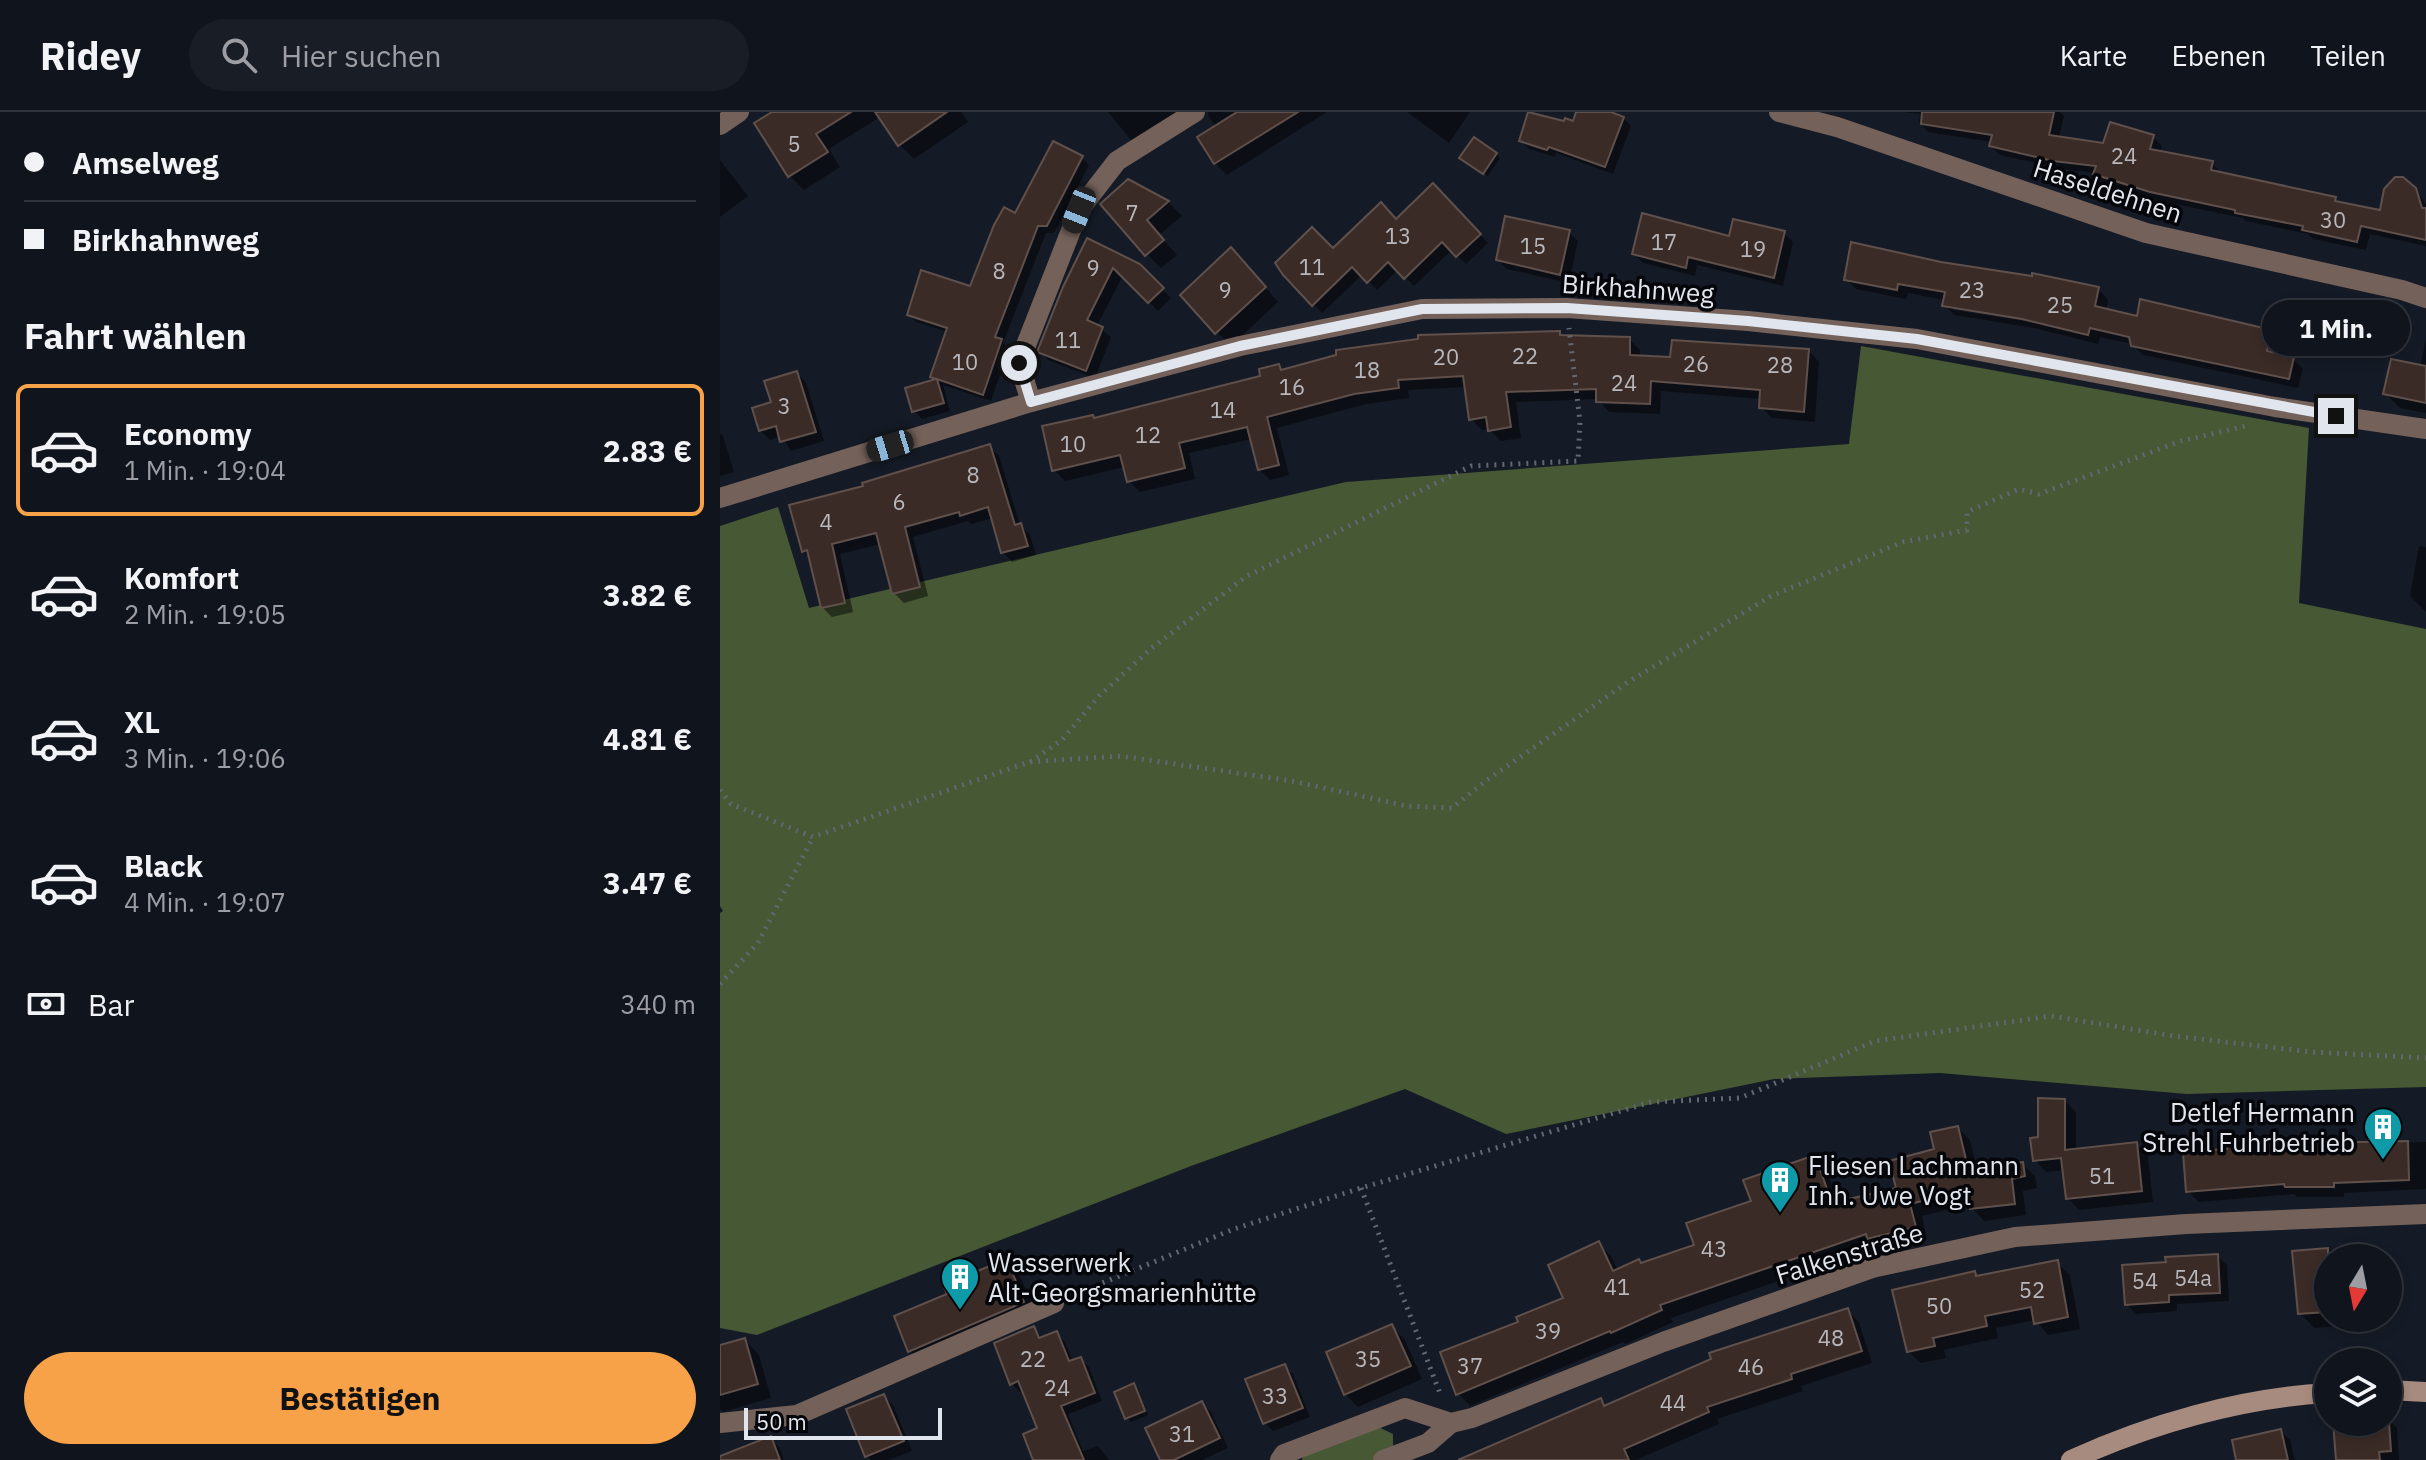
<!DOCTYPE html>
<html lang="de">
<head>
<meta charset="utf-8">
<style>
	:root { --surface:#10141c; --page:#191d25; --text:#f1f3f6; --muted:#9c9ea3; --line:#30333b; --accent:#f7a149 }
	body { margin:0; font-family:"IBM Plex Sans",sans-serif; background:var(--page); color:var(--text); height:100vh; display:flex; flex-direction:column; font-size:30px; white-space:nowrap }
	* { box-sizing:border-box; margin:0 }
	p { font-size:26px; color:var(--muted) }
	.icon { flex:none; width:44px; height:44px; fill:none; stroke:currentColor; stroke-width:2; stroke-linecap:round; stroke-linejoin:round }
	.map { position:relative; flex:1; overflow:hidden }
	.sheet { display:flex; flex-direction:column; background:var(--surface); width:720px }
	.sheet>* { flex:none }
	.guide { display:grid; align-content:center; height:176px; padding:0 24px; background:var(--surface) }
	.needle { width:52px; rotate:190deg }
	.fabs { position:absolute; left:1594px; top:1132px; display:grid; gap:16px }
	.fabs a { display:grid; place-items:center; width:88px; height:88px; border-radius:50%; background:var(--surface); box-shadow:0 4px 12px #0003,0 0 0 2px var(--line); font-size:40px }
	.scale { position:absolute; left:24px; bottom:20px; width:198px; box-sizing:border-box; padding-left:8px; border:4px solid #e1e6ee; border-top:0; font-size:22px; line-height:28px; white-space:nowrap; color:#e1e6ee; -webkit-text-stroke:6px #04060a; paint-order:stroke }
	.end { position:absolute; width:36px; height:36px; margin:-18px; border:10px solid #e1e6ee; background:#111; box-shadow:0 0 0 4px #111 }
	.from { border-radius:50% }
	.bubble { position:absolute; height:56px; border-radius:28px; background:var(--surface); box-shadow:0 4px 12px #0003,0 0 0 2px var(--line); font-size:26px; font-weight:700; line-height:56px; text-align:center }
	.car { position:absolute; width:24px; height:48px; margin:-24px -12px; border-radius:10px; box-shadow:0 0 6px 2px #0007; background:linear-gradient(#222 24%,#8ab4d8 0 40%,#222 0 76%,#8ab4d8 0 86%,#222 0) }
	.guide b { display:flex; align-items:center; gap:28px; height:76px; font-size:30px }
	.guide b+b { border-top:2px solid var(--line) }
	.guide i { width:20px; height:20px; background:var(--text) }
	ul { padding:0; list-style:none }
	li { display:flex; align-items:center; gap:24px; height:132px; margin:0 16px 12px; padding:0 8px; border:4px solid transparent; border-radius:12px }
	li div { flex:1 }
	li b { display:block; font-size:30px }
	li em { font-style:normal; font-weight:700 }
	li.active { border-color:var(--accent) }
	li>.icon { width:72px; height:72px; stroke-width:1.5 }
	h2 { padding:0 24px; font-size:36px; line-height:96px }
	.pay { display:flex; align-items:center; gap:20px; height:88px; padding:0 24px; font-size:30px }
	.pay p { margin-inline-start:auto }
	.action { display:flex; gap:16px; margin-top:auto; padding:16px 24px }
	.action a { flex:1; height:92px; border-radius:48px; background:var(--accent); color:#111; font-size:32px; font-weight:700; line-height:92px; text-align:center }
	header { display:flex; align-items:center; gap:48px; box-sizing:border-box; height:112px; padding:0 40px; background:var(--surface); border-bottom:2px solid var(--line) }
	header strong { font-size:38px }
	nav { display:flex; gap:44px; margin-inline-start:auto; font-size:28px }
	.search { width:560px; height:72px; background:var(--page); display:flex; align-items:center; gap:20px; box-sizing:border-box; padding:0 28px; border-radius:44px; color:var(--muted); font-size:30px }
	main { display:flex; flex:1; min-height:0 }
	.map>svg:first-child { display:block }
	.forest { fill:#475834 }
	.shadow { fill:#0007; fill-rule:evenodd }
	.building { fill:#3a2b26; stroke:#60504b; stroke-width:2 }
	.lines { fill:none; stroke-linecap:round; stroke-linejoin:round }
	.path { stroke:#626771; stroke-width:5; stroke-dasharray:2 6; stroke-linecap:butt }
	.street { stroke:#74625a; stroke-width:20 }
	.secondary { stroke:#a78b7e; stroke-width:20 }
	.route { stroke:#e1e6ee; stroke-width:10 }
	.labels { text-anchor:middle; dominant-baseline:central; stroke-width:7; stroke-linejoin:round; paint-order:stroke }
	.number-label { font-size:22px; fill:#b7b7bc }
	.street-label { font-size:26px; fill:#e1e6ee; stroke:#04060a }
	.poi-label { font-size:26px; fill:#e1e6ee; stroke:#04060a; text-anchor:start }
</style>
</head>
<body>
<header>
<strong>Ridey</strong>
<div class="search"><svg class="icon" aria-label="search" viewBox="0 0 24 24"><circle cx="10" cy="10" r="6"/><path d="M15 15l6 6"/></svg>Hier suchen</div>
<nav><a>Karte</a><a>Ebenen</a><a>Teilen</a></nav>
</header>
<main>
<section class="sheet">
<div class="guide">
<b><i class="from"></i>Amselweg</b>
<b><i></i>Birkhahnweg</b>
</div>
<h2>Fahrt wählen</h2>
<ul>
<li class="active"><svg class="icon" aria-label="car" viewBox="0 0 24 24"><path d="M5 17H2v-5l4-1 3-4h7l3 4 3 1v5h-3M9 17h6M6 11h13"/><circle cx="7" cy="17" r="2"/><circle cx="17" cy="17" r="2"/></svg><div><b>Economy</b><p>1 Min. · 19:04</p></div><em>2.83 €</em></li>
<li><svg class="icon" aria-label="car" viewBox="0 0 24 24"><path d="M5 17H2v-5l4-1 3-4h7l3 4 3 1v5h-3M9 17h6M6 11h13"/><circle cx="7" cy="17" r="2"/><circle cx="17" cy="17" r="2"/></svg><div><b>Komfort</b><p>2 Min. · 19:05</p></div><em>3.82 €</em></li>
<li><svg class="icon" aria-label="car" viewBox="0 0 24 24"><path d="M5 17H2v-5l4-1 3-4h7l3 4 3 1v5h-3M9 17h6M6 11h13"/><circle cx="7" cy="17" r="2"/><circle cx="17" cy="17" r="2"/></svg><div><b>XL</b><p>3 Min. · 19:06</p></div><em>4.81 €</em></li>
<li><svg class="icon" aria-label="car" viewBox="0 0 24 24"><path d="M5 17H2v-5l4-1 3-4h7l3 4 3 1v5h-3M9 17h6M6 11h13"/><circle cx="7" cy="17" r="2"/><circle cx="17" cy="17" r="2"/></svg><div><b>Black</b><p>4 Min. · 19:07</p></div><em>3.47 €</em></li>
</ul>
<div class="pay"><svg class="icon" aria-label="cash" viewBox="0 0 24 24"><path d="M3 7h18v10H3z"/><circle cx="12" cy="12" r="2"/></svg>Bar<p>340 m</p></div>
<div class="action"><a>Bestätigen</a></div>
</section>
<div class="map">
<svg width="1706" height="1348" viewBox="0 0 1706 1348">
	<rect width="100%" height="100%" fill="#151b26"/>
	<g class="forest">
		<path d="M 1141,234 L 1589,316 L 1579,491 L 1706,517 L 1706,975 L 1467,982 L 1220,961 L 1054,967 L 786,1022 L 685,977 L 471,1054 L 37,1223 L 0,1216 L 0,801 L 3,799 L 0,794 L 0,414 L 58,395 L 89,496 L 626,370 L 1129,332 Z"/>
		<path d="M 652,1312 L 673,1322 L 673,1342 L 655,1348 L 582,1348 L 585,1336 Z"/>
	</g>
	<g class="shadow">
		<path d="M 56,0 L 241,0 L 248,10 L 194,47 L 180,33 L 160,5 L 109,37 L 120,55 L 84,78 L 70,64 Z"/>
		<path d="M 388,0 L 463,0 L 416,34 Z"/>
		<path d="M 488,0 L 607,0 L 507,63 L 495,51 L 496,15 L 489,5 Z"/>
		<path d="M 687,0 L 750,0 L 729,31 Z"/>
		<path d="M 858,0 L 886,0 L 903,6 L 911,14 L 893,62 L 836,41 L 835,45 L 809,37 L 801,29 L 845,12 L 854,11 Z"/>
		<path d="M 1183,0 L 1340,0 L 1344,4 L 1339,26 L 1385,33 L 1433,25 L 1442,34 L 1440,41 L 1492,51 L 1501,62 L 1615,87 L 1620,92 L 1661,100 L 1695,78 L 1706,92 L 1706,134 L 1650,122 L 1646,138 L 1593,127 L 1588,122 L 1526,109 L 1523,106 L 1440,89 L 1385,71 L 1374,61 L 1344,57 L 1280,43 L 1271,34 L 1272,30 L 1208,20 L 1199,10 L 1200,2 Z"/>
		<path d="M 776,42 L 780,46 L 768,64 L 746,49 Z"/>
		<path d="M 362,46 L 369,53 L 334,121 L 326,121 L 283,231 L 289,237 L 271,289 L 223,273 L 230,299 L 202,307 L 194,299 L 217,269 L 212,264 L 228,220 L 196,210 L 189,203 L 252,176 L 296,104 Z"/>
		<path d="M 0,48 L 28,84 L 0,105 Z"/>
		<path d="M 408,70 L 448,90 L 462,104 L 439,123 L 457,143 L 441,156 L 427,142 Z"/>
		<path d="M 713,74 L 768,131 L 746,152 L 732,138 L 694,174 L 678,158 L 657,178 L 642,163 L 602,201 L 564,162 L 676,109 Z"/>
		<path d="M 849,120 L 858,129 L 849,171 L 787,157 L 778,148 Z"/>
		<path d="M 1064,121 L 1073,130 L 1063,174 L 977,153 L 975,164 L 923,151 L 914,141 Z"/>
		<path d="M 368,128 L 419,154 L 451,186 L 438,199 L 403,163 L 377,214 L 391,225 L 375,266 L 328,248 L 320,239 Z"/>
		<path d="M 525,152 L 558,190 L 511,234 L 497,220 Z"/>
		<path d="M 1221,152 L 1378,177 L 1388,188 L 1386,199 L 1418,206 L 1551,219 L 1561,230 L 1558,243 L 1573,247 L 1583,257 L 1578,276 L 1423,243 L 1412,232 L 1380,225 L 1378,232 L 1314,216 L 1235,203 L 1224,193 L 1225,188 L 1188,181 L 1186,187 L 1136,177 L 1126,167 ZM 1233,194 L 1313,206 L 1312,210 L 1233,198 Z"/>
		<path d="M 839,221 L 843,226 L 909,227 L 920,238 L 920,246 L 952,247 L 1088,238 L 1099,250 L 1095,310 L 1052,306 L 1041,295 L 1041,287 L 941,279 L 940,302 L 889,300 L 878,287 L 796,290 L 801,326 L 781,329 L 769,317 L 762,318 L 751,307 L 746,275 L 688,278 L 689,286 L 646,292 L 557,316 L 569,363 L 550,368 L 539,357 L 532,327 L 469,341 L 475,367 L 420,380 L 409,369 L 405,355 L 345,369 L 334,358 L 375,308 L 543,266 L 559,254 L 564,259 Z"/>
		<path d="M 1706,227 L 1706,301 L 1680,296 L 1665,281 L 1700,255 Z"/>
		<path d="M 77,261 L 86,271 L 104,329 L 71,339 L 61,324 L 50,328 L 40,318 L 53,292 Z"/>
		<path d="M 0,321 L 3,324 L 14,360 L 0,364 Z"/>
		<path d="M 269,334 L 279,344 L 300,413 L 310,423 L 316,443 L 292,450 L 283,440 L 273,406 L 251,412 L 248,409 L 193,425 L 208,484 L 184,491 L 174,481 L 161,432 L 120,442 L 133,500 L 112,505 L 102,495 L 91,447 L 83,439 L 146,375 Z"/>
		<path d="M 1699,434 L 1706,435 L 1706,500 L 1690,484 Z"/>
		<path d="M 1345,989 L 1356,1000 L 1356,1039 L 1416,1033 L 1428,1044 L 1433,1090 L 1359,1098 L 1348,1086 L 1345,1058 L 1326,1060 L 1315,1048 L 1320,1027 Z"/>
		<path d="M 1238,1016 L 1250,1028 L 1257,1057 L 1302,1052 L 1315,1064 L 1317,1076 L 1303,1079 L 1306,1103 L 1264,1109 L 1252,1096 L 1251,1092 L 1202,1104 L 1207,1127 L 1161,1139 L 1157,1135 L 951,1206 L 953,1210 L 905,1232 L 903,1230 L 750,1294 L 738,1281 L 801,1211 L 846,1187 L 879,1132 L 891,1144 L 898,1159 L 977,1134 L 1094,1046 L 1107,1058 L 1119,1092 L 1179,1078 Z"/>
		<path d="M 1534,1028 L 1541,1034 L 1706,1030 L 1706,1077 L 1624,1081 L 1624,1085 L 1577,1085 L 1574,1082 L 1479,1090 L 1468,1079 L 1510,1038 Z"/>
		<path d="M 1653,1134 L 1665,1146 L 1608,1146 L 1608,1206 L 1620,1206 L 1620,1214 L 1594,1216 L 1580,1201 L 1575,1141 Z"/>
		<path d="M 1497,1144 L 1507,1153 L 1509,1189 L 1457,1192 L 1457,1199 L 1416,1202 L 1407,1192 L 1449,1152 Z"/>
		<path d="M 286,1149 L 300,1164 L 317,1204 L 204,1253 L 190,1239 L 176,1205 L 229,1183 Z"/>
		<path d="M 1337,1151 L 1350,1163 L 1360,1217 L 1328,1223 L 1315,1208 L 1276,1216 L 1278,1226 L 1224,1238 L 1226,1246 L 1201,1251 L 1188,1239 L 1254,1161 L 1258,1165 Z"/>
		<path d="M 1668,1155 L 1672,1198 L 1668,1198 Z"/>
		<path d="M 1128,1199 L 1139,1210 L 1152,1251 L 1081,1274 L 1083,1279 L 997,1307 L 999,1312 L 916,1348 L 745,1348 L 880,1288 L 887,1295 Z"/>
		<path d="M 672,1215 L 685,1228 L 702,1267 L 638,1295 L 625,1282 Z"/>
		<path d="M 314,1216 L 323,1227 L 336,1222 L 345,1230 L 353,1250 L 360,1247 L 369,1255 L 382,1289 L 348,1302 L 363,1339 L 378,1334 L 389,1348 L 317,1348 L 319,1317 L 304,1278 L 300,1280 L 292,1272 Z"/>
		<path d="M 25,1228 L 39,1243 L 51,1286 L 3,1300 L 0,1297 L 0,1235 Z"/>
		<path d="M 564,1254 L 573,1262 L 590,1305 L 553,1319 L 545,1311 Z"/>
		<path d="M 414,1274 L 428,1303 L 411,1310 L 407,1306 Z"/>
		<path d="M 163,1284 L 173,1293 L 192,1339 L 169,1348 L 151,1348 L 147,1344 Z"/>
		<path d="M 482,1291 L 491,1300 L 508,1336 L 482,1348 L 442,1348 Z"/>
		<path d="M 1668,1307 L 1677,1316 L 1679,1348 L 1618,1348 L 1630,1310 L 1668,1310 Z"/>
		<path d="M 1561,1319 L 1570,1328 L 1575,1348 L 1518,1348 Z"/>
		<path d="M 50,1327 L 60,1336 L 64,1348 L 0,1348 Z"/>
	</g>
	<g class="building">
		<path d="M 52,0 L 131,0 L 96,22 L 108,40 L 68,65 L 34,11 Z"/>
		<path d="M 155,0 L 227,0 L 178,34 Z"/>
		<path d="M 517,0 L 578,0 L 494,52 L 477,25 Z"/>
		<path d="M 808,0 L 844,9 L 845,6 L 853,9 L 856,0 L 891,0 L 904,5 L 885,55 L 829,35 L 827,38 L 799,29 Z"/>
		<path d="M 1202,0 L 1334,0 L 1329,23 L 1383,31 L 1390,10 L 1434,23 L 1430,37 L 1493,49 L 1491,58 L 1616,85 L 1615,89 L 1660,98 L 1664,77 L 1675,65 L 1683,65 L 1696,76 L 1702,96 L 1706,96 L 1706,128 L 1641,114 L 1637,130 L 1582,118 L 1583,114 L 1515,101 L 1515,98 L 1430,80 L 1373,62 L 1376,54 L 1333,49 L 1269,34 L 1272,23 L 1201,12 Z"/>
		<path d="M 754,25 L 777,41 L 763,62 L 739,46 Z"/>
		<path d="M 333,29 L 363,44 L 327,114 L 318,114 L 275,225 L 282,227 L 263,283 L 217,267 L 224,291 L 192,300 L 185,276 L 216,267 L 210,265 L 227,216 L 187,203 L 201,158 L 250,174 L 274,113 L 284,95 L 295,101 Z"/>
		<path d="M 408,67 L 449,89 L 427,108 L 444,128 L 425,144 L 380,92 Z"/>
		<path d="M 713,71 L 761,122 L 736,145 L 722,130 L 684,167 L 668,150 L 647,171 L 632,155 L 592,194 L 563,163 L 555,151 L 592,115 L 613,136 L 661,90 L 676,107 Z"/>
		<path d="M 922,101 L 1009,124 L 1013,107 L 1065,119 L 1054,166 L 968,145 L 966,156 L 912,142 Z"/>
		<path d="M 785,104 L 850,118 L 840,163 L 776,148 Z"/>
		<path d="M 367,126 L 420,152 L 444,176 L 428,191 L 393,156 L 367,208 L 383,215 L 366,259 L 317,240 L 343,175 Z"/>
		<path d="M 1131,130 L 1221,150 L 1312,164 L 1312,161 L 1379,175 L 1375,194 L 1417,204 L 1420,187 L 1552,218 L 1547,239 L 1574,245 L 1569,267 L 1411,234 L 1409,225 L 1370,216 L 1368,223 L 1302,207 L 1222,194 L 1225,180 L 1178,172 L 1177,178 L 1124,168 Z"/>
		<path d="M 511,135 L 546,175 L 495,222 L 460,183 Z"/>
		<path d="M 840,219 L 840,223 L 910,225 L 910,243 L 950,245 L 952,228 L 1089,237 L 1084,300 L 1039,296 L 1040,278 L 931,269 L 930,292 L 876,290 L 876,277 L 786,280 L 791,315 L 768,319 L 766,305 L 749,308 L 743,264 L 678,268 L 679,276 L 634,282 L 547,305 L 559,353 L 538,358 L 527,315 L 459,331 L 465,356 L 407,370 L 400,343 L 332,359 L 322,314 L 373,303 L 374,306 L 540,264 L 539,257 L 559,252 L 561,258 L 616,243 L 616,238 L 698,227 L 698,223 Z"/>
		<path d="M 1671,247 L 1706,254 L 1706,291 L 1663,282 Z"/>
		<path d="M 77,259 L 96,320 L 60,330 L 56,314 L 39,319 L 32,296 L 51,290 L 44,269 Z"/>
		<path d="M 270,332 L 295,413 L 301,411 L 308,434 L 281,441 L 268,395 L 240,404 L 239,400 L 185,415 L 200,475 L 172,482 L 156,421 L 112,432 L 125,491 L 101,496 L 87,438 L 82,440 L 69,393 L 143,374 L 142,371 Z"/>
		<path d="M 1318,986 L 1345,987 L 1345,1038 L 1417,1030 L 1422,1079 L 1346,1087 L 1341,1046 L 1313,1049 L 1310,1026 L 1318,1025 Z"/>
		<path d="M 1238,1014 L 1248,1056 L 1303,1050 L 1305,1064 L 1292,1067 L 1295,1092 L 1250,1097 L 1247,1078 L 1190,1092 L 1196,1115 L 1147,1127 L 1146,1122 L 940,1193 L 942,1198 L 891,1221 L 890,1219 L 736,1283 L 720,1240 L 798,1210 L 796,1205 L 843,1186 L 828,1153 L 879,1129 L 893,1159 L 919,1147 L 921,1151 L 974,1133 L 966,1111 L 1031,1089 L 1023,1068 L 1095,1043 L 1112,1091 L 1176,1076 L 1169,1049 L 1214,1037 L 1210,1020 Z"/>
		<path d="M 1535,1025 L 1536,1032 L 1688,1029 L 1689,1068 L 1614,1071 L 1614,1075 L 1565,1075 L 1564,1072 L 1466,1080 L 1463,1040 L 1507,1037 L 1507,1028 Z"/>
		<path d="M 1608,1136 L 1608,1177 L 1605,1177 L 1607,1200 L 1578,1202 L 1572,1139 Z"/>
		<path d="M 1498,1142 L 1500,1181 L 1449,1183 L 1449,1190 L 1405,1193 L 1402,1153 L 1446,1150 L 1445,1145 Z"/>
		<path d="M 287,1147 L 304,1190 L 188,1240 L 174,1204 L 227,1182 L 223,1173 Z"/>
		<path d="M 1338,1148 L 1348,1205 L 1314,1212 L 1311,1195 L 1265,1204 L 1267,1214 L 1213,1226 L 1215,1234 L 1187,1240 L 1172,1178 L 1255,1159 L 1256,1164 Z"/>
		<path d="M 1128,1196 L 1142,1239 L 1071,1262 L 1072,1267 L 987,1295 L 989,1300 L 904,1337 L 909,1348 L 738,1348 L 881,1286 L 884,1294 L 991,1247 L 989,1241 Z"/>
		<path d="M 672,1212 L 691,1254 L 624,1283 L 606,1240 Z"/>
		<path d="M 314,1214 L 319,1226 L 337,1219 L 349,1249 L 361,1245 L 375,1281 L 341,1294 L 364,1348 L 313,1348 L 303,1322 L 317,1316 L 298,1269 L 290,1273 L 274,1231 Z"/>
		<path d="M 25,1226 L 38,1272 L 0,1283 L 0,1233 Z"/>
		<path d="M 565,1252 L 583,1296 L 543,1312 L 525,1267 Z"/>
		<path d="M 414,1271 L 425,1299 L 405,1307 L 394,1280 Z"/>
		<path d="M 164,1282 L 184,1329 L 145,1345 L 126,1297 Z"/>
		<path d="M 482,1289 L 500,1326 L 454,1348 L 440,1348 L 425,1316 Z"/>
		<path d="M 1613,1310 L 1669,1310 L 1671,1339 L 1659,1340 L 1660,1348 L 1616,1348 Z"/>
		<path d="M 1561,1317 L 1568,1348 L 1516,1348 L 1512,1328 Z"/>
		<path d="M 51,1324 L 60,1348 L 0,1348 L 0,1344 Z"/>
	</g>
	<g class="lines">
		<g class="path">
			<path d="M 310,650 L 342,628 L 379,584 L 433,535 L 527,464 L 751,354 L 858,349 L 860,310 L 849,216"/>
			<path d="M 0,678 L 11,692 L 93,725 L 309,650 L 400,644 L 572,669 L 687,694 L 732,696 L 767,668 L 908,570 L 1051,484 L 1183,430 L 1247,418 L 1247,400 L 1299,377 L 1319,382 L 1461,329 L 1526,314"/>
			<path d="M 0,872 L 38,831 L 93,725"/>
			<path d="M 641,1076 L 721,1284"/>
			<path d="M 353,1183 L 514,1117 L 641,1076 L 931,990 L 1020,986 L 1155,929 L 1331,904 L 1454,924 L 1592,940 L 1706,946"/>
		</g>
		<g class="street">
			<path d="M 1059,0 L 1117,15 L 1426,121 L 1682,178 L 1706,186"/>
			<path d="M 0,13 L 19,0"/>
			<path d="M 311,290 L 299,251 L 359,98 L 397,49 L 475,0"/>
			<path d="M 0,386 L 311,290 L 520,234 L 702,197 L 847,196 L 1028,209 L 1197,227 L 1555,295 L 1706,317"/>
			<path d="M 0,1311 L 77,1303 L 334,1191"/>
			<path d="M 560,1348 L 564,1342 L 685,1296 L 731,1311 L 752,1306 L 943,1230 L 1152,1156 L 1295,1125 L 1466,1112 L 1706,1102"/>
			<path d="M 663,1348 L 708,1331 L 731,1311"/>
		</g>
		<g class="secondary">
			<path d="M 1668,1278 L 1706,1280"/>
			<path d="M 1351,1348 C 1430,1312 1521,1286 1608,1281"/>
		</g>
	</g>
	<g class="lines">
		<path class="route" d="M 299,251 L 311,290 L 520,234 L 702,197 L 847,196 L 1028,209 L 1197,227 L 1616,304"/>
	</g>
	<defs>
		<symbol id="building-pin" viewBox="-11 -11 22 30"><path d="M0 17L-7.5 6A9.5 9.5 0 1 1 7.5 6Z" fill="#0f9aa8" stroke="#04060a"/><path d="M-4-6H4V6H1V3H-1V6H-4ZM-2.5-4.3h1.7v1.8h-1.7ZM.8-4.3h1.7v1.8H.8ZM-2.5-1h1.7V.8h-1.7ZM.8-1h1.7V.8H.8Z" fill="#fff"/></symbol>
	</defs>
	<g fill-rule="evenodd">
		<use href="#building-pin" x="1641" y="993" width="44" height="60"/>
		<use href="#building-pin" x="1038" y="1046" width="44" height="60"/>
		<use href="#building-pin" x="218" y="1143" width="44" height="60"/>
	</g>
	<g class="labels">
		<g class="number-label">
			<text x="74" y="31">5</text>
			<text x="1404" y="43">24</text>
			<text x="412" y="100">7</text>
			<text x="1613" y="107">30</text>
			<text x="678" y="123">13</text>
			<text x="944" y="129">17</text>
			<text x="813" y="133">15</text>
			<text x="1033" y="136">19</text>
			<text x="592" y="154">11</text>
			<text x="373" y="155">9</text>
			<text x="279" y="158">8</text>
			<text x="505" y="177">9</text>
			<text x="1252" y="177">23</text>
			<text x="1340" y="192">25</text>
			<text x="348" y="227">11</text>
			<text x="805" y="243">22</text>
			<text x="726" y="244">20</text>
			<text x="245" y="249">10</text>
			<text x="976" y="251">26</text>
			<text x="1060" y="252">28</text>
			<text x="647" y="257">18</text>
			<text x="904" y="270">24</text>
			<text x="572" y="274">16</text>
			<text x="64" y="293">3</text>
			<text x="503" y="297">14</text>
			<text x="428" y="322">12</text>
			<text x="353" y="331">10</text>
			<text x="253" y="362">8</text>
			<text x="179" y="389">6</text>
			<text x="106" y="409">4</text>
			<text x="1382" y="1063">51</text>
			<text x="994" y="1136">43</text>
			<text x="1473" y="1165">54a</text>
			<text x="1425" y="1168">54</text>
			<text x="897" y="1174">41</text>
			<text x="1312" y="1177">52</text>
			<text x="1219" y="1193">50</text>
			<text x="828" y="1218">39</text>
			<text x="1111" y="1225">48</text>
			<text x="313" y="1246">22</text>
			<text x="648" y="1246">35</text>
			<text x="750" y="1253">37</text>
			<text x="1031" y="1254">46</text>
			<text x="337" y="1275">24</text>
			<text x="555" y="1283">33</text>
			<text x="953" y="1290">44</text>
			<text x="462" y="1321">31</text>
		</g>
		<g class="street-label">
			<text transform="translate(1388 78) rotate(18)">Haseldehnen</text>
			<text transform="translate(918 176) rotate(4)">Birkhahnweg</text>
			<text transform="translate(1129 1141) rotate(-17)">Falkenstraße</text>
		</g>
		<g class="poi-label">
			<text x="1635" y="1000" text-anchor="end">Detlef Hermann<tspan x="1635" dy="30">Strehl Fuhrbetrieb</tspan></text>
			<text x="1088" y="1053">Fliesen Lachmann<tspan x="1088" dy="30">Inh. Uwe Vogt</tspan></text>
			<text x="268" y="1150">Wasserwerk<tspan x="268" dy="30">Alt-Georgsmarienhütte</tspan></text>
		</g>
	</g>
</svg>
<div class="fabs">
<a><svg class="needle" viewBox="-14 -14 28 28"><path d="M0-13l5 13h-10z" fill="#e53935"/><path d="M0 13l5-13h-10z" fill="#9c9ea3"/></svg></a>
<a><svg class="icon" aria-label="layers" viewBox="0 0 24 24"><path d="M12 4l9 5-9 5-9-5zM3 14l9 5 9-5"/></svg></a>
</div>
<div class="scale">50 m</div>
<i class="end from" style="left:299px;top:251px"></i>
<i class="end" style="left:1616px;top:304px"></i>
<div class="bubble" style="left:1542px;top:188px;width:148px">1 Min.</div>
<i class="car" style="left:359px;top:98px;rotate:202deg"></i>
<i class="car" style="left:170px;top:334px;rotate:253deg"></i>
</div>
</main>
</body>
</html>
